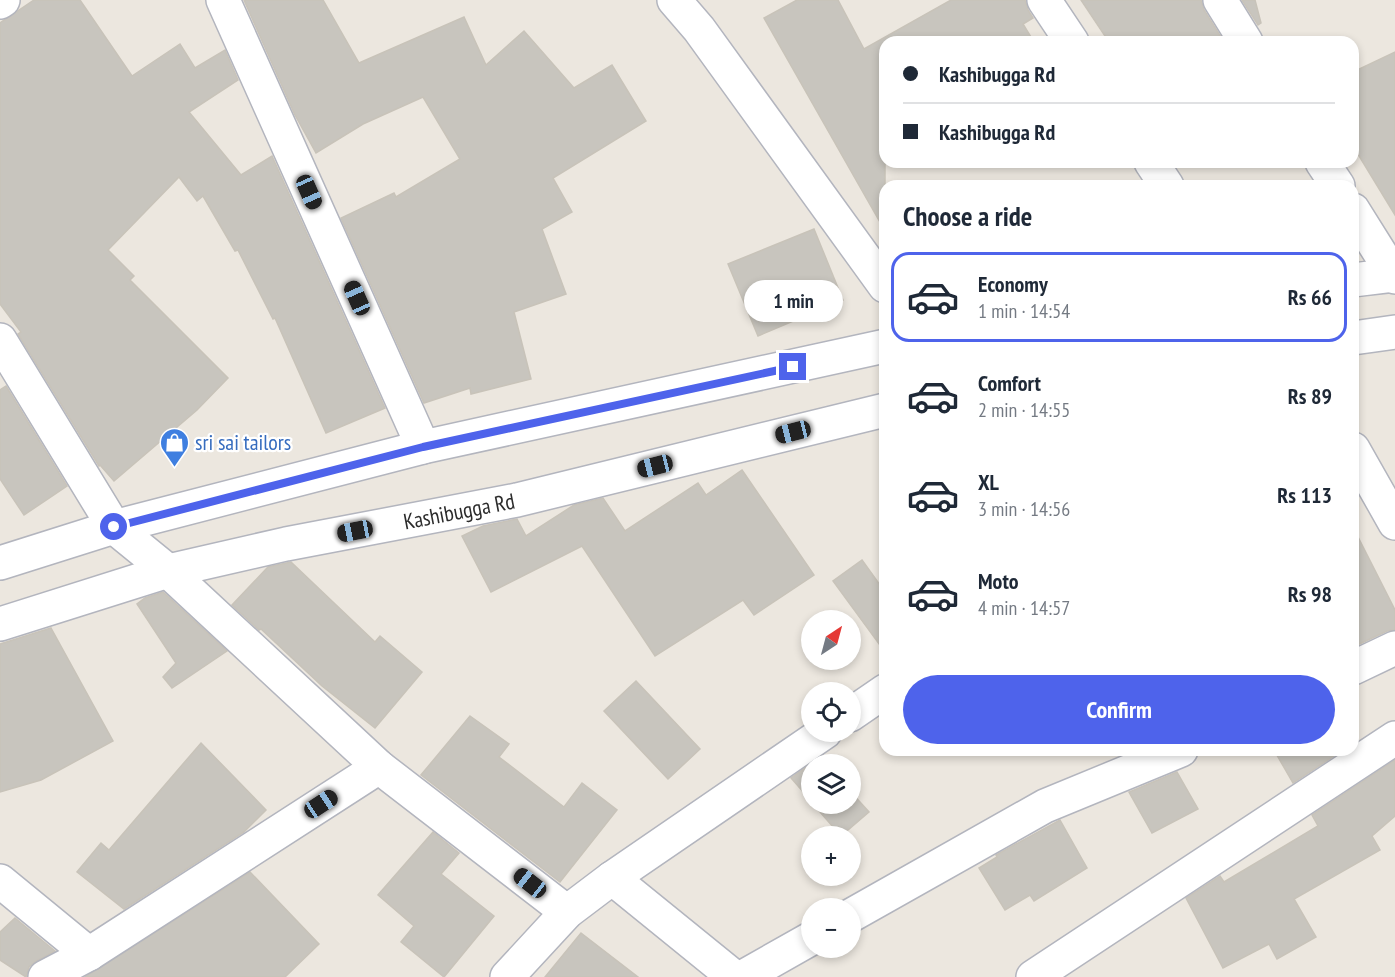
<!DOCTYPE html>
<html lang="en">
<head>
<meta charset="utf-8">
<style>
	:root { --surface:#fff; --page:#f2f2f3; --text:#1f2937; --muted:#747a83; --line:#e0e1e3; --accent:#4e63eb }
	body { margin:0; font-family:"PT Sans Narrow",sans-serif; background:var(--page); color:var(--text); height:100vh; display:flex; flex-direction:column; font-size:22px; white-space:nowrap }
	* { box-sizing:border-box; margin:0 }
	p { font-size:20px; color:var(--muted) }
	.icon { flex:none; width:33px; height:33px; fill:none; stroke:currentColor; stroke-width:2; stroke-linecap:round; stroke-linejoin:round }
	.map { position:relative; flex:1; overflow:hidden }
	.drawer { position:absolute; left:879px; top:180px; width:480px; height:576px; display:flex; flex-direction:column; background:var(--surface); border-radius:18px; box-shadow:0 3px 9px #0003 }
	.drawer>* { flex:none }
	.top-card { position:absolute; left:879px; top:36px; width:480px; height:132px; border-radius:18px; box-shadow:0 3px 9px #0003; display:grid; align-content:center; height:132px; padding:0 24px; background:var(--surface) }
	.needle { width:39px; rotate:36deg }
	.controls { position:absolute; left:801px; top:610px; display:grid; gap:12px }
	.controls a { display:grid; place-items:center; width:60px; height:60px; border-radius:50%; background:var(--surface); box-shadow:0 3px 9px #0003; font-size:30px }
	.end { position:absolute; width:27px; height:27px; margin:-14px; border:8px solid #4e63eb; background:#fff; box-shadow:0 0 0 3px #fff }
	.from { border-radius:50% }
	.bubble { position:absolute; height:42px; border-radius:21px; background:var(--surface); box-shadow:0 3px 9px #0003; font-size:20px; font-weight:800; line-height:42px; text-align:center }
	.car { position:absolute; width:18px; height:36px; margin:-18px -9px; border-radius:8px; box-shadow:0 0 4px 2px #0007; background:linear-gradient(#222 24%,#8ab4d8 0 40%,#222 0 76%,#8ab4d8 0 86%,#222 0) }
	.top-card b { display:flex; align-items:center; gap:21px; height:57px; font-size:22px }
	.top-card b+b { border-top:2px solid var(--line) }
	.top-card i { width:15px; height:15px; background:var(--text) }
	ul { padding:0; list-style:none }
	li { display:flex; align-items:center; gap:18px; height:90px; margin:0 12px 9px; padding:0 12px; border:3px solid transparent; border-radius:18px }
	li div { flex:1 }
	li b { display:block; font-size:22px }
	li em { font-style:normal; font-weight:800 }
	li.current { border-color:var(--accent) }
	li>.icon { width:54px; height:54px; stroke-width:1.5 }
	h2 { padding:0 24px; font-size:27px; line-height:72px }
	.button { display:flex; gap:12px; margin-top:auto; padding:12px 24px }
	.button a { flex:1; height:69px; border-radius:36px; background:var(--accent); color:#fff; font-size:24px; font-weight:800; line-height:69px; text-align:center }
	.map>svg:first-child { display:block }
	.building { fill:#c8c5be; stroke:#c8c3b9; stroke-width:1.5 }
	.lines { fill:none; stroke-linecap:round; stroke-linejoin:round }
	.minor-casing { stroke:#b3b5be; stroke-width:36 }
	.secondary-casing { stroke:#b3b5be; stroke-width:36 }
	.minor { stroke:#fff; stroke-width:33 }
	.secondary { stroke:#fff; stroke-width:33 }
	.route { stroke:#4e63eb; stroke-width:8 }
	.labels { text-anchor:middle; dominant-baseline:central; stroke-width:4.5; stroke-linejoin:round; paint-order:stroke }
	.shop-label { font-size:22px; fill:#366cbe; stroke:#fff; text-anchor:start }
	.street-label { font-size:22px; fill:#2c2c2c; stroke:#fff }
</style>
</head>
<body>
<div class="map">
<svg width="1395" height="977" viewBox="0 0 1395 977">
	<rect width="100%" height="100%" fill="#ece7df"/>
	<g class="building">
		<path d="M 34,0 L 80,0 L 132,76 L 180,44 L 195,68 L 225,50 L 238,80 L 189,112 L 241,175 L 272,156 L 385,408 L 326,433 L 275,318 L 273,319 L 238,250 L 235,251 L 203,196 L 197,201 L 179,177 L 108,250 L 134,276 L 130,280 L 228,378 L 197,410 L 114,481 L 100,465 L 99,466 L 18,334 L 21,332 L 0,304 L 0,23 Z"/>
		<path d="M 244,0 L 323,0 L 359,63 L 464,17 L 486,65 L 524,31 L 574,88 L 612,65 L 646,121 L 553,178 L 572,212 L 542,229 L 566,294 L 514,312 L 531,379 L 471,394 L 470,388 L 424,403 L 341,218 L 394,193 L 396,197 L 460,159 L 423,97 L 363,124 L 316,153 L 295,115 Z"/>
		<path d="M 797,0 L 838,0 L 864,49 L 951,0 L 1025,0 L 1028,10 L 1033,18 L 1023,24 L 1034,42 L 885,42 L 885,231 L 764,18 Z"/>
		<path d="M 1081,0 L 1201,0 L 1204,10 L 1224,42 L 1109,42 Z"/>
		<path d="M 1242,0 L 1255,0 L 1261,23 L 1258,25 Z"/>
		<path d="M 1395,52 L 1395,215 L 1353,146 L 1353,72 Z"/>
		<path d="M 814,229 L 843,300 L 758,336 L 728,264 Z"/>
		<path d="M 6,386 L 67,486 L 24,515 L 0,479 L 0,390 Z"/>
		<path d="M 742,470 L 814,575 L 754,615 L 743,600 L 655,656 L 582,546 L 491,592 L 462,536 L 483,526 L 517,519 L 526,536 L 574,505 L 603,498 L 625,531 L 698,483 L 706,495 Z"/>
		<path d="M 1353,527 L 1395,610 L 1395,630 L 1387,631 L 1353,647 Z"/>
		<path d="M 862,560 L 885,592 L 885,652 L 833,581 Z"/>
		<path d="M 291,562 L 375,642 L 380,636 L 422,672 L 375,728 L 322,686 L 261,629 L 259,630 L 232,605 L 268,567 Z"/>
		<path d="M 163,592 L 227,651 L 172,688 L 163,677 L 176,663 L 137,604 L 145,598 Z"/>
		<path d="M 51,628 L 113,741 L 41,780 L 0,792 L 0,644 Z"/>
		<path d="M 636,681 L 700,749 L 668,779 L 604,711 Z"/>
		<path d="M 470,716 L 509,744 L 499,757 L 564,807 L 582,783 L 617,810 L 560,882 L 421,775 Z"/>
		<path d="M 201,743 L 266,810 L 244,832 L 124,909 L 77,872 L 101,843 L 109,850 Z"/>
		<path d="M 1274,750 L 1343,750 L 1293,783 Z"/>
		<path d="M 821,757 L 828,765 L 812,765 L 812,802 L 791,778 Z"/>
		<path d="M 1395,760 L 1395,816 L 1372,836 L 1380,850 L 1294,899 L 1316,937 L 1277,959 L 1269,944 L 1223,968 L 1186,898 L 1220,876 L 1224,882 L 1318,826 L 1312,815 Z"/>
		<path d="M 1177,772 L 1198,809 L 1152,833 L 1129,792 Z"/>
		<path d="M 850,791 L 869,812 L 841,836 L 813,804 L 850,804 Z"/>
		<path d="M 1060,820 L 1087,868 L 1034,901 L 1030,895 L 1005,910 L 979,868 L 997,857 L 996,855 Z"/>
		<path d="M 433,832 L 459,853 L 441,874 L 494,916 L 444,977 L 401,942 L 414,926 L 378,895 Z"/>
		<path d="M 250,872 L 319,944 L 285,977 L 85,977 Z"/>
		<path d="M 15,918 L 55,951 L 36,961 L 29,967 L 26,977 L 0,960 L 0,932 Z"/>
		<path d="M 581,933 L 638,977 L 545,977 Z"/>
	</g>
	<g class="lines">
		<defs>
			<g id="minor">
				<path d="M 223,0 L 423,447"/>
				<path d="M 674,0 L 699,29 L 885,286"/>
				<path d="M 1044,0 L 1072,42"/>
				<path d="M 1220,0 L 1246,42"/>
				<path d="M 0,2 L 3,0"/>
				<path d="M 1151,162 L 1167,186"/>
				<path d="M 1322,162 L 1338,186"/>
				<path d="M 1353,210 L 1395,277"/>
				<path d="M 0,340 L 114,527 L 168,571 L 379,767 L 567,912"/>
				<path d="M 1353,449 L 1395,523"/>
				<path d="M 1353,668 L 1395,648"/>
				<path d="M 850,715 L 885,691"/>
				<path d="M 612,878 L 734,977"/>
				<path d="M 0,881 L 89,954"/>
				<path d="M 850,916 L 1045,806 L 1181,750"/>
				<path d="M 45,977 L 89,954 L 379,767"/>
				<path d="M 507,977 L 567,912 L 612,878 L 825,732"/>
				<path d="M 743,977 L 812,938"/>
				<path d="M 1033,977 L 1395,738"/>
			</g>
			<g id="secondary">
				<path d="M 1353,280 L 1395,275"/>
				<path d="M 1353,338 L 1395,332"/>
				<path d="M 0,563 L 114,527 L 423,447 L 885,346"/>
				<path d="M 0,624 L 168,571 L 286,544 L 517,500 L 885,410"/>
			</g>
		</defs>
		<use href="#minor" class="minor-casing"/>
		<use href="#secondary" class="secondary-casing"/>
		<use href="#minor" class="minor"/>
		<use href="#secondary" class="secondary"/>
	</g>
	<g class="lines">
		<path class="route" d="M 114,527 L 423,447 L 793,367"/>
	</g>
	<defs>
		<symbol id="shop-pin" viewBox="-11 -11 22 30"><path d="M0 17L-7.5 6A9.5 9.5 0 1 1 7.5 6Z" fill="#3f7fe0" stroke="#fff"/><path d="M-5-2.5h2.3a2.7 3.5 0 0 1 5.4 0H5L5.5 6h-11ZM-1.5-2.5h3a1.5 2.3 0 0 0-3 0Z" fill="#fff"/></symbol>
	</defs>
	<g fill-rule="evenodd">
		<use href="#shop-pin" x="158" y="426" width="33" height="45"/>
	</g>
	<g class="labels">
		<g class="shop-label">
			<text x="195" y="442">sri sai tailors</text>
		</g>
		<g class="street-label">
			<text transform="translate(459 511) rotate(-11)">Kashibugga Rd</text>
		</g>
	</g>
</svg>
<div class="controls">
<a><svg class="needle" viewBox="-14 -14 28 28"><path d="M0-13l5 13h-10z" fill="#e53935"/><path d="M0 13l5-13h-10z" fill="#747a83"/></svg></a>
<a><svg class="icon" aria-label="locate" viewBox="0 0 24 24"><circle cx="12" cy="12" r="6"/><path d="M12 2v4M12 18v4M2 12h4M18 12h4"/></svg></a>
<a><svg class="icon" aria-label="layers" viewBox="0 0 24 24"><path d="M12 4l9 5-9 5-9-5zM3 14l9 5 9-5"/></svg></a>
<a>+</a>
<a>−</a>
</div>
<i class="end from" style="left:114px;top:527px"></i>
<i class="end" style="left:793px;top:367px"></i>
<div class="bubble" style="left:744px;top:280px;width:99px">1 min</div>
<i class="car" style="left:309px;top:192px;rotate:156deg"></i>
<i class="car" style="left:357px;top:298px;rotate:336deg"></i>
<i class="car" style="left:793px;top:432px;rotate:256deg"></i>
<i class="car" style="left:655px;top:466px;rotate:256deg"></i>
<i class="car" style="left:355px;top:531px;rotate:259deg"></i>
<i class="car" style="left:321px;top:804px;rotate:57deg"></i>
<i class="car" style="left:530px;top:883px;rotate:308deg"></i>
<div class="top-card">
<b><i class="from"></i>Kashibugga Rd</b>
<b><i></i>Kashibugga Rd</b>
</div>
<section class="drawer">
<h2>Choose a ride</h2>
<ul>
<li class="current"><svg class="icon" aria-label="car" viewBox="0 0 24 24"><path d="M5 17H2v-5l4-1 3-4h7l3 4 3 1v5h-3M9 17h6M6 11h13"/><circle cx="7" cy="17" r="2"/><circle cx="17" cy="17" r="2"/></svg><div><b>Economy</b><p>1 min · 14:54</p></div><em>Rs 66</em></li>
<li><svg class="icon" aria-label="car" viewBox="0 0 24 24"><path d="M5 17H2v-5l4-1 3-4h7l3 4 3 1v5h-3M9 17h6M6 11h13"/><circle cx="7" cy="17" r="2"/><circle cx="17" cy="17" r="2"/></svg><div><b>Comfort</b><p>2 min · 14:55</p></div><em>Rs 89</em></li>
<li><svg class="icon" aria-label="car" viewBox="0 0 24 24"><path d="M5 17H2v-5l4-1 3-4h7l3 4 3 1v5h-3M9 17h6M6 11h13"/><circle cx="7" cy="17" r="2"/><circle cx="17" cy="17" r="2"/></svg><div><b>XL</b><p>3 min · 14:56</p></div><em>Rs 113</em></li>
<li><svg class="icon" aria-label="car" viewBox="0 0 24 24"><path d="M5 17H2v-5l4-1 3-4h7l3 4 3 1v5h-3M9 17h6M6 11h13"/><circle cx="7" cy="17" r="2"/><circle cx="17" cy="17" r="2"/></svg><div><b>Moto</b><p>4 min · 14:57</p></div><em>Rs 98</em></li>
</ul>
<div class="button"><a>Confirm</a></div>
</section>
</div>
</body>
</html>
